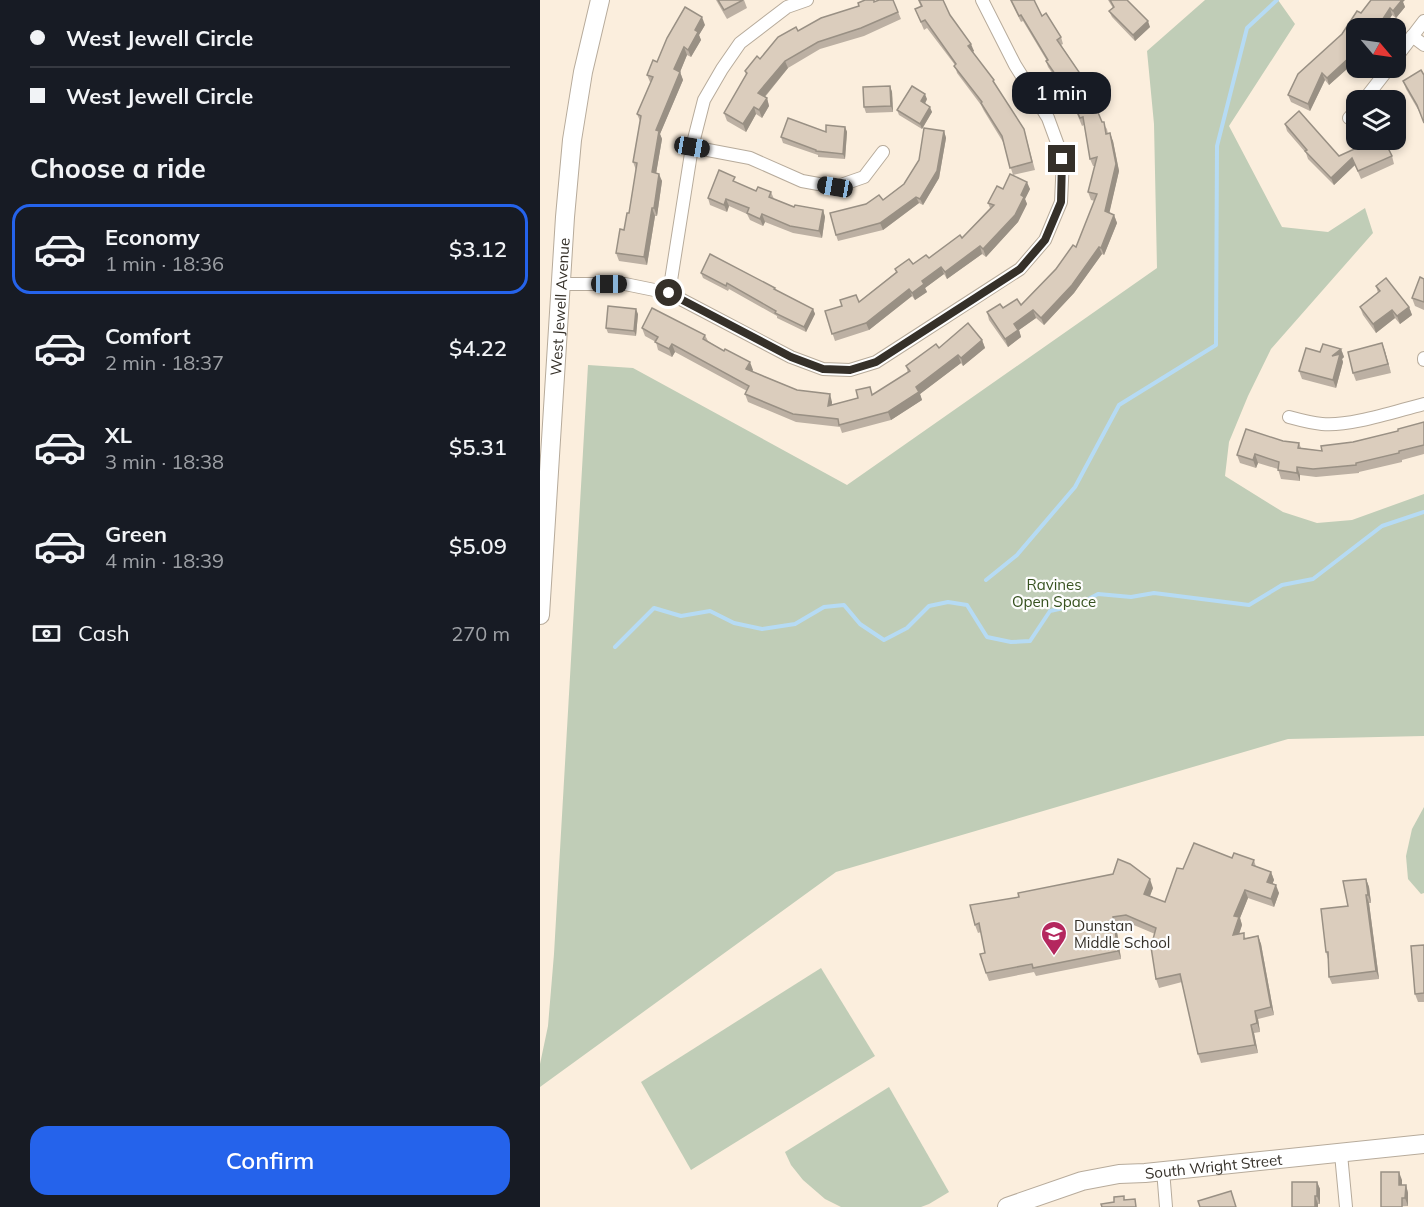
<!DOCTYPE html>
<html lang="en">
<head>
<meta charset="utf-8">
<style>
	:root { --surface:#171b24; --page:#20242c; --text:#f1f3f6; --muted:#9ea1a6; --line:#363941; --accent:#2563eb }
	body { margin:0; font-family:Mulish,sans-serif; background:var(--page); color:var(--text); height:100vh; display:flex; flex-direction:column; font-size:22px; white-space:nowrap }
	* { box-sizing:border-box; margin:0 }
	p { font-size:20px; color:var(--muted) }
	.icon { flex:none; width:33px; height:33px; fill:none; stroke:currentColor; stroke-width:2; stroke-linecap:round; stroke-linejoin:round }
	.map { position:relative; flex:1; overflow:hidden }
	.side { display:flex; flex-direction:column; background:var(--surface); width:540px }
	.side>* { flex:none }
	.guide { display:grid; align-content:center; height:132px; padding:0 30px; background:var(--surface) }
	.needle { width:39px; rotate:119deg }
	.tools { position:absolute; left:806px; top:18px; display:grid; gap:12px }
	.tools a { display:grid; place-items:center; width:60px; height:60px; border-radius:12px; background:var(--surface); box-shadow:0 3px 9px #0003; font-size:30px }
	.end { position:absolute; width:27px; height:27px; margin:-14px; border:8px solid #353029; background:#fff; box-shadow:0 0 0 3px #fff }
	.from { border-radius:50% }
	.bubble { position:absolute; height:42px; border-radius:18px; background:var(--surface); box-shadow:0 3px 9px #0003; font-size:20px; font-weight:600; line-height:42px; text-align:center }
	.car { position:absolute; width:18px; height:36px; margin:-18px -9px; border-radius:8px; box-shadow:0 0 4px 2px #0007; background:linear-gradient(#222 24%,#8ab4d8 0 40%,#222 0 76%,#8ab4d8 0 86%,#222 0) }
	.guide b { display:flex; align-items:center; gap:21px; height:57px; font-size:22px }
	.guide b+b { border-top:2px solid var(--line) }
	.guide i { width:15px; height:15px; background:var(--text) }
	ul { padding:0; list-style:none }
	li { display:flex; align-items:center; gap:18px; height:90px; margin:0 12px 9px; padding:0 18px; border:3px solid transparent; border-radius:18px }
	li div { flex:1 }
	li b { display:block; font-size:22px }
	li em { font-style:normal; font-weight:600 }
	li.current { border-color:var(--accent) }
	li>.icon { width:54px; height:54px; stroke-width:1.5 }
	h2 { padding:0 30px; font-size:27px; line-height:72px }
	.pay { display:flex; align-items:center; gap:15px; height:66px; padding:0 30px; font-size:22px }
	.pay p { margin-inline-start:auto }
	.primary-button { display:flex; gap:12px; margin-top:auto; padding:12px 30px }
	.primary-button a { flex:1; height:69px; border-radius:18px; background:var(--accent); color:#fff; font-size:24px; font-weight:600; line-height:69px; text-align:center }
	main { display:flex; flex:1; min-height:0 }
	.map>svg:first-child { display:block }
	.green { fill:#c0cdb7 }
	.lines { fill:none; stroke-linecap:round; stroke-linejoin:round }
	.stream { stroke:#b6dbf4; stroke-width:4 }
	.street-casing { stroke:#b7ab9b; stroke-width:14 }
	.secondary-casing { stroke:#b7ab9b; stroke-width:20 }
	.street { stroke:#fff; stroke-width:12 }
	.secondary { stroke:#fff; stroke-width:18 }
	.wall { fill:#bcb0a3 }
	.shaded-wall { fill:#999084 }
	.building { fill:#dbcdbd; stroke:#999084; stroke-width:1.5 }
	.route { stroke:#353029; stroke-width:8 }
	.labels { text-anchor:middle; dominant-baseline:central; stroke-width:4.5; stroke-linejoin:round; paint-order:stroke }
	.street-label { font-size:15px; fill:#353029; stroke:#fdfdfd }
	.park-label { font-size:15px; fill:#36511f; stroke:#fdfdfd }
	.poi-label { font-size:15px; fill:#353029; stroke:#fdfdfd; text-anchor:start }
</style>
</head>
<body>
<main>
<section class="side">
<div class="guide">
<b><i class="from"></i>West Jewell Circle</b>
<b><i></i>West Jewell Circle</b>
</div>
<h2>Choose a ride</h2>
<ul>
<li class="current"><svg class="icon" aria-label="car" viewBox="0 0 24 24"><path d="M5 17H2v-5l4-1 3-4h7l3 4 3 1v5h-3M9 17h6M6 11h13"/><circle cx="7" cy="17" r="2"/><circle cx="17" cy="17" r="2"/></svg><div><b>Economy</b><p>1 min · 18:36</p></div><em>$3.12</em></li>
<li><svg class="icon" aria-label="car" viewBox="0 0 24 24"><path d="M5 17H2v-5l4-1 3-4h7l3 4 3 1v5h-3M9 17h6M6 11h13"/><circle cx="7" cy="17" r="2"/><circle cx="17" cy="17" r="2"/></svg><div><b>Comfort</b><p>2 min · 18:37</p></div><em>$4.22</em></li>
<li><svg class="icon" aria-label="car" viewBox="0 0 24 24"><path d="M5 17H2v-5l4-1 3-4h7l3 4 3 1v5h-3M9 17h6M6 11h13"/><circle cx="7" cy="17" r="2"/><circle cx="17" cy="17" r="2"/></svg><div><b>XL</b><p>3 min · 18:38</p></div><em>$5.31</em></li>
<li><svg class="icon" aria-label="car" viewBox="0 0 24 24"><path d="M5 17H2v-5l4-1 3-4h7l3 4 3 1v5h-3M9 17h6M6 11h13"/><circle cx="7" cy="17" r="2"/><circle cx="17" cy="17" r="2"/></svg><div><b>Green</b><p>4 min · 18:39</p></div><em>$5.09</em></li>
</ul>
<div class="pay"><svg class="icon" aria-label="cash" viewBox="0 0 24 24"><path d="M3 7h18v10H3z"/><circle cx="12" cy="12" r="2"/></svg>Cash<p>270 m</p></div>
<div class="primary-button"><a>Confirm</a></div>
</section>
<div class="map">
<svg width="884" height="1207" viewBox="0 0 884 1207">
	<rect width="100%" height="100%" fill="#fbeedd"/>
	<g class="green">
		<path d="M 665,0 L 738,0 L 755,24 L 689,126 L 742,227 L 788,232 L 825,208 L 833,233 L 731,349 L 708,396 L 689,442 L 685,476 L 743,512 L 777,523 L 812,520 L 884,494 L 884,736 L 748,739 L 296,872 L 0,1087 L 0,1064 L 8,1026 L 14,954 L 48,365 L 93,368 L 307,485 L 617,268 L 614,124 L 607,51 Z"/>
		<path d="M 884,807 L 884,893 L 881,894 L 868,879 L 866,856 L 872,829 Z"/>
		<path d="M 281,968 L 335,1056 L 151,1170 L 101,1082 Z"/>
		<path d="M 349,1087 L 409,1192 L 389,1204 L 381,1207 L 301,1207 L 285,1199 L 263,1180 L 251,1165 L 245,1152 Z"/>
	</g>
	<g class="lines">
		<g class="stream">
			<path d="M 446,580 L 477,555 L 535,487 L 579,405 L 676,345 L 677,146 L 707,28 L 737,0"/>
			<path d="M 75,647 L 114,608 L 141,616 L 170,611 L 194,623 L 222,629 L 255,624 L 284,607 L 304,605 L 320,624 L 344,640 L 367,628 L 389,606 L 408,602 L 427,605 L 447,637 L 471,642 L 490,641 L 510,611 L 537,605 L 558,594 L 591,597 L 614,593 L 709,605 L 742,585 L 773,579 L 842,526 L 884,512"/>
		</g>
		<defs>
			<g id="street">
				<path d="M 872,36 L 884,45"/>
				<path d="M 855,59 L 884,21"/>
				<path d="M 824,100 L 849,68"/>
				<path d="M 809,118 L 816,110"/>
				<path d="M 152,147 L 210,158 L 262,181 L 295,187 L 324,177 L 343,152"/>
				<path d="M 22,284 L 85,284 L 129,293 L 251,357 L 283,369 L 310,370 L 336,362 L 480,269 L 505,240 L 521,202 L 523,159 L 508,118 L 475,65 L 442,0"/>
				<path d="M 129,293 L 152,147 L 164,100 L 182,69 L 200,43 L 247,7 L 267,0"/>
				<path d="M 884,358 L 884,360"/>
				<path d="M 749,417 C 760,420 771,423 782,424 C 809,427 856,411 884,404"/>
				<path d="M 801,1154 L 806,1207"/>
				<path d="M 623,1170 L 626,1207"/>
			</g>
			<g id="secondary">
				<path id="s1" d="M 0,615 L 25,217 L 32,140 L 43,72 L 60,0"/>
				<path id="s2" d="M 467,1207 L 542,1181 L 579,1174 L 605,1173 L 884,1144"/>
			</g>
		</defs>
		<use href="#street" class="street-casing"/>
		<use href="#secondary" class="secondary-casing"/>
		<use href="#street" class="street"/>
		<use href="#secondary" class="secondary"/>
	</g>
	<g class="wall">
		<path d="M 176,0 L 204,0 L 207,8 L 187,19 Z"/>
		<path d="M 353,0 L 361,19 L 324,36 L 280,49 L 248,68 L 225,97 L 227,98 L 229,106 L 222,118 L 216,114 L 206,132 L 187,121 L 184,113 L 206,75 L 205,71 L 258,31 L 319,6 L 334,2 Z"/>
		<path d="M 378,0 L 403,0 L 410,15 L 434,51 L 433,52 L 484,129 L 495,170 L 473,175 L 490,189 L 485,199 L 487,204 L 478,222 L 446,257 L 442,254 L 407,279 L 404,274 L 385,288 L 387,292 L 375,300 L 372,296 L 329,330 L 295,341 L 285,311 L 319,302 L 356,272 L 355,269 L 373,264 L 389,258 L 422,238 L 450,208 L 448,203 L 463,189 L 473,175 L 463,142 L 444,111 L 441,105 L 417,73 L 415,65 L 387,28 L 384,30 L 375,9 L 381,7 Z"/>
		<path d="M 470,0 L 496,0 L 494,1 L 502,16 L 521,37 L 523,44 L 521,45 L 539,72 L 541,78 L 524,90 L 508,67 L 506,61 L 507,61 L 483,21 L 481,22 Z"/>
		<path d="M 568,0 L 587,0 L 610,27 L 595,41 L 572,17 L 569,11 L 573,8 Z"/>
		<path d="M 863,2 L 865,7 L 856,18 L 852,15 L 844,28 L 816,28 L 816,60 L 789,85 L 785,80 L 770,111 L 751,102 L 748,95 L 821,13 Z"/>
		<path d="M 165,25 L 159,35 L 161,40 L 151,57 L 147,55 L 140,72 L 143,80 L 120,134 L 122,139 L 116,173 L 122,181 L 117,216 L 115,216 L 107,265 L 79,261 L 76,253 L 89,213 L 96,170 L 93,162 L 100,121 L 97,114 L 111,83 L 110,82 L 107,75 L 117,62 Z"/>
		<path d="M 884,75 L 880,113 L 866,89 L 863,81 Z"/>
		<path d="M 350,86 L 352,92 L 353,112 L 326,113 L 324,107 Z"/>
		<path d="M 529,94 L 562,122 L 567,129 L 568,134 L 573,141 L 579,171 L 569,213 L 574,215 L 577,223 L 564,255 L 562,254 L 534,293 L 504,325 L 496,318 L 479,330 L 481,337 L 468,347 L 449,320 L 447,312 L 481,305 L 536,247 L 555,201 L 551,200 L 548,192 L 555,166 L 553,166 L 550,159 L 544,125 L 542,126 Z"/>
		<path d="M 387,99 L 385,104 L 392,112 L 382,129 L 359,115 L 357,110 Z"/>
		<path d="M 745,124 L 799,156 L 852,156 L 854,164 L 821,179 L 815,165 L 794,185 L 768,159 L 766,153 L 747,131 Z"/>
		<path d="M 305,127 L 307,132 L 305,159 L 278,157 L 278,155 L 243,143 L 241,137 L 286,132 Z"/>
		<path d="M 404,131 L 406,138 L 399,178 L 383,205 L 379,203 L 343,230 L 298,241 L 296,235 L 364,184 Z"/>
		<path d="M 197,183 L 216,191 L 231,192 L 234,199 L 254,207 L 283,210 L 285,217 L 282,238 L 253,233 L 225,222 L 223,226 L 210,220 L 207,214 L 189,206 L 187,212 L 170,205 L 168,198 Z"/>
		<path d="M 161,273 L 236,290 L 273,309 L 275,314 L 266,332 L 237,318 L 237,316 L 189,289 L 188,291 L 163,278 Z"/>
		<path d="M 884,279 L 884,310 L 875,306 L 872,298 Z"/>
		<path d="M 836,286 L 869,307 L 872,315 L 860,324 L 855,318 L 836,333 L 823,315 L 820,307 L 838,293 Z"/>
		<path d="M 98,314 L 96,336 L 68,333 L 66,328 Z"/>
		<path d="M 102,328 L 165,335 L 168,341 L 213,370 L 212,371 L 257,390 L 292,402 L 292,405 L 333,395 L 368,373 L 366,366 L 399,348 L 442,340 L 445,348 L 423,366 L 421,363 L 380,394 L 382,400 L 351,420 L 302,433 L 300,427 L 256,422 L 208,402 L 205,394 L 207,391 L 135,352 L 132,357 L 118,350 L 116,342 L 105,336 Z"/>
		<path d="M 842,343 L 851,373 L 816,381 L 813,373 Z"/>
		<path d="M 801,349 L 804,357 L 802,359 L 803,362 L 796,388 L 762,379 L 759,371 L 780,352 Z"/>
		<path d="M 884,422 L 884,454 L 862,460 L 862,462 L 819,472 L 819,473 L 776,477 L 760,475 L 760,481 L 741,479 L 738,469 L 718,463 L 716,468 L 700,463 L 697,455 L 759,443 L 761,448 L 782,451 L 813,442 L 858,431 Z"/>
		<path d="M 692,858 L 714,860 L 716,867 L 731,872 L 734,880 L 732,884 L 739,893 L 734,907 L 708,898 L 700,918 L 702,925 L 699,934 L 706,938 L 718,936 L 721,944 L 734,1015 L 718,1019 L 720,1032 L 714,1033 L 718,1053 L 661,1063 L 658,1054 L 642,982 L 619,988 L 616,979 L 615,934 L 589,923 L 576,925 L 581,959 L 496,976 L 494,972 L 449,981 L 446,973 L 445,953 L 441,932 L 438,933 L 435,925 L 430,905 L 613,888 L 610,896 L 625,902 L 643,869 Z"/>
		<path d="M 826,879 L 829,887 L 831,903 L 829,903 L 839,979 L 792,984 L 789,977 L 788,959 L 786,952 L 808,906 Z"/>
		<path d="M 884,945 L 884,1002 L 878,1002 L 875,994 Z"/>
		<path d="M 862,1180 L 862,1185 L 866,1185 L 868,1193 L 868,1206 L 841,1207 Z"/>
		<path d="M 777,1182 L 780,1189 L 780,1204 L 778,1204 L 778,1207 L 752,1207 Z"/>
	</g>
	<g class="shaded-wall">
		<path d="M 860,0 L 865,0 L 863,2 L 865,7 L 856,18 L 853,11 Z"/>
		<path d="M 850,8 L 852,15 L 844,28 L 837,28 Z"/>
		<path d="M 162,17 L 165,25 L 159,35 L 161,40 L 151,57 L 148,50 L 155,30 Z"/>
		<path d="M 608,21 L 610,27 L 595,41 L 593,35 Z"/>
		<path d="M 431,44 L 434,51 L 431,53 L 428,46 Z"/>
		<path d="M 144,47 L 147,55 L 140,72 L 143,80 L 120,134 L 122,139 L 115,180 L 112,172 L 116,130 L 134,69 Z"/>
		<path d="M 816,49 L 816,60 L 815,62 L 789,85 L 787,78 Z"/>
		<path d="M 245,61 L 248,68 L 221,101 L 218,93 Z"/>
		<path d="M 539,72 L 541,78 L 524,90 L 522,84 Z"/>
		<path d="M 782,73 L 785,80 L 770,111 L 768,104 Z"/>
		<path d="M 350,86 L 352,92 L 353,112 L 351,106 Z"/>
		<path d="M 385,94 L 387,99 L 383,107 L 381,101 Z"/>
		<path d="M 227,98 L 229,106 L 222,118 L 219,110 Z"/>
		<path d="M 214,107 L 216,114 L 206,132 L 203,124 Z"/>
		<path d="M 390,107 L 392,112 L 382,129 L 380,124 Z"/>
		<path d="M 305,127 L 307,132 L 305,159 L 303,154 Z"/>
		<path d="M 404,131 L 406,138 L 399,178 L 383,205 L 380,199 Z"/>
		<path d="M 570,133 L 573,141 L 579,171 L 568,219 L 565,211 Z"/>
		<path d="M 812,158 L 815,165 L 794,185 L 791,178 Z"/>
		<path d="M 119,174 L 122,181 L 117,216 L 114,208 Z"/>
		<path d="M 487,182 L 490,189 L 485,199 L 487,204 L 478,222 L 446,257 L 443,249 L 481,195 Z"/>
		<path d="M 376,197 L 379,203 L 343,230 L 340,223 Z"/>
		<path d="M 186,199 L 189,206 L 187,212 L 184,205 Z"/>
		<path d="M 112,208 L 115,216 L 107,265 L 104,257 Z"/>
		<path d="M 283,210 L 285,217 L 282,238 L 279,231 Z"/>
		<path d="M 222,214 L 225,222 L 223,226 L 220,219 Z"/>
		<path d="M 574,215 L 577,223 L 564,255 L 561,248 Z"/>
		<path d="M 440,246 L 442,254 L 407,279 L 405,272 Z"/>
		<path d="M 559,247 L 562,254 L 534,293 L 504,325 L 501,318 Z"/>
		<path d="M 401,267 L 404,274 L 385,288 L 387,292 L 375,300 L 372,293 L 382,281 Z"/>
		<path d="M 369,289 L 372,296 L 329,330 L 326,323 Z"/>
		<path d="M 869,307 L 872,315 L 860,324 L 857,316 Z"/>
		<path d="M 96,309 L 98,314 L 96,336 L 94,331 Z"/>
		<path d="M 273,309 L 275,314 L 266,332 L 264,327 Z"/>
		<path d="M 493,310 L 496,318 L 479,330 L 481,337 L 468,347 L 465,339 L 474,324 Z"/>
		<path d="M 852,310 L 855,318 L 836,333 L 833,324 Z"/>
		<path d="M 442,340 L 445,348 L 423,366 L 421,358 Z"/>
		<path d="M 842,343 L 845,351 L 851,373 L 848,364 Z"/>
		<path d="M 132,344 L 135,352 L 132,357 L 129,349 Z"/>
		<path d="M 801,349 L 804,357 L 802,359 L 803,362 L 796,388 L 793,380 L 792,356 Z"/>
		<path d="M 418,355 L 421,363 L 380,394 L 382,400 L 351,420 L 348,412 L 376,387 Z"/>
		<path d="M 210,362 L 213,370 L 209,377 L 206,369 Z"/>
		<path d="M 290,394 L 292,402 L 291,414 L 288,406 Z"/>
		<path d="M 715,454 L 718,463 L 716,468 L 713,460 Z"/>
		<path d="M 757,467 L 760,475 L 760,481 L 757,473 Z"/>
		<path d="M 731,872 L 734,880 L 730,890 L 727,882 Z"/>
		<path d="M 610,879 L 613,888 L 607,903 L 604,894 Z"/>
		<path d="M 826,879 L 829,887 L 831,903 L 828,895 Z"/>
		<path d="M 736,885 L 739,893 L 734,907 L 731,899 Z"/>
		<path d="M 705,890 L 708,898 L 700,918 L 702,925 L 696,943 L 693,935 L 694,916 Z"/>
		<path d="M 826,895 L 829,903 L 839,979 L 836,971 Z"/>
		<path d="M 573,917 L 576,925 L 581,959 L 578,951 Z"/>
		<path d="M 718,936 L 721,944 L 734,1015 L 731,1007 Z"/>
		<path d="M 715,1011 L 718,1019 L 720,1032 L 717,1023 Z"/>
		<path d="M 711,1025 L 714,1033 L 718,1053 L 715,1045 Z"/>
		<path d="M 859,1172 L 862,1180 L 862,1193 L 859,1185 Z"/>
		<path d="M 777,1182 L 780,1189 L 780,1204 L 777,1196 Z"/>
		<path d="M 866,1185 L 868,1193 L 868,1206 L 865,1198 Z"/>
		<path d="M 775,1196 L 778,1204 L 778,1207 L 775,1207 Z"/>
	</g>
	<g class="building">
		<path d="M 178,0 L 203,0 L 184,10 Z"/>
		<path d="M 325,0 L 334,0 L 334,2 L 339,0 L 353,0 L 358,12 L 321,28 L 278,42 L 245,61 L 218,93 L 227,98 L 219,110 L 214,107 L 203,124 L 184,113 L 207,73 L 205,71 L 217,56 L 220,59 L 238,37 L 256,27 L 258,31 L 281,18 L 319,6 L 318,3 Z"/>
		<path d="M 379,0 L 403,0 L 410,15 L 431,44 L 428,46 L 454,80 L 453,81 L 484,129 L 492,162 L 470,168 L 462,136 L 441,103 L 442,102 L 414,66 L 416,64 L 385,20 L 381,22 L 375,9 L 382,6 Z"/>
		<path d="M 471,0 L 494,0 L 502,16 L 506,13 L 521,37 L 517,40 L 539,72 L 522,84 L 506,61 L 508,60 L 481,15 L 479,16 Z"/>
		<path d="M 570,0 L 587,0 L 608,21 L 593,35 L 569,11 L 574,7 Z"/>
		<path d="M 831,0 L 862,0 L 853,11 L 850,8 L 837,28 L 816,28 L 816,49 L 812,55 L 787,78 L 782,73 L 768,104 L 748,95 L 758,74 L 802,34 L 817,11 L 821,13 Z"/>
		<path d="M 145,7 L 162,17 L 155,30 L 158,32 L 148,50 L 144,47 L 134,69 L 140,72 L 116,130 L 119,131 L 112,172 L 119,174 L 114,208 L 112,208 L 104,257 L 76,253 L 80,229 L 84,230 L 87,213 L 89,213 L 97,163 L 93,162 L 101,116 L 97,114 L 113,77 L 107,75 L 113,60 L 117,62 L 127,38 Z"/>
		<path d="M 881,70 L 884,75 L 884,123 L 877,105 L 863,81 Z"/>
		<path d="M 350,86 L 351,106 L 324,107 L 323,87 Z"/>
		<path d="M 372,86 L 385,94 L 381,101 L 390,107 L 380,124 L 357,110 Z"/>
		<path d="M 547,86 L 562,122 L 564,122 L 566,134 L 570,133 L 576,164 L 565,211 L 574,215 L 561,248 L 559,247 L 532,285 L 501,318 L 493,310 L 474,324 L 478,330 L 465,339 L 447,312 L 460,304 L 463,308 L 477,299 L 481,305 L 516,269 L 533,245 L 536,247 L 557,194 L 548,192 L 557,157 L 550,159 L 543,117 L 540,118 L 529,94 Z"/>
		<path d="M 759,111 L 799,156 L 834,140 L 844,140 L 852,156 L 818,171 L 812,158 L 791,178 L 765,151 L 767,150 L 745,124 Z"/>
		<path d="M 248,118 L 286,132 L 286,125 L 305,127 L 303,154 L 276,151 L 276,150 L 241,137 Z"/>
		<path d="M 384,128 L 404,131 L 397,171 L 380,199 L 376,197 L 340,223 L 296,235 L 290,213 L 326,204 L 339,195 L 343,200 L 364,184 L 379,160 Z"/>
		<path d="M 179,170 L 195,177 L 193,181 L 216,191 L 218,187 L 231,192 L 229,197 L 254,207 L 255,205 L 283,210 L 279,231 L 250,226 L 222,214 L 220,219 L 207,213 L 209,208 L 186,199 L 184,205 L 168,198 Z"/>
		<path d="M 470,174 L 487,182 L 481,195 L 484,197 L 475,215 L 443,249 L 440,246 L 405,272 L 401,267 L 382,281 L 384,284 L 372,293 L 369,289 L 326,323 L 292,334 L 285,311 L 302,306 L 300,300 L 316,295 L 319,302 L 357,272 L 355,269 L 369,259 L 373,264 L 386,255 L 389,258 L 420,235 L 422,238 L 454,205 L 448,203 L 457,186 L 463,189 Z"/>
		<path d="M 170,254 L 235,288 L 234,289 L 273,309 L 264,327 L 235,313 L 236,311 L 187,283 L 186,286 L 161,273 Z"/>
		<path d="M 880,277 L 884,279 L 884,302 L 872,298 Z"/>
		<path d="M 846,278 L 869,307 L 857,316 L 852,310 L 833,324 L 820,307 L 840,291 L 836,286 Z"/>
		<path d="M 68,306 L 96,309 L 94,331 L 66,328 Z"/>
		<path d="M 112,308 L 165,335 L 163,339 L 184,351 L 185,349 L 210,362 L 206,369 L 257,390 L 290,394 L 288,406 L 318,398 L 316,390 L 330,387 L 332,395 L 370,371 L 366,366 L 396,344 L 399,348 L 428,323 L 442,340 L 421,358 L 418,355 L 376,387 L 379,392 L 348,412 L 299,425 L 298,419 L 253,414 L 205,394 L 209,386 L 132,344 L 129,349 L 115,342 L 118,337 L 102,328 Z"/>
		<path d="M 842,343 L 848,364 L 813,373 L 808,352 Z"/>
		<path d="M 783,344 L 801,349 L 792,356 L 800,354 L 793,380 L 759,371 L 766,348 L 780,352 Z"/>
		<path d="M 884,422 L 884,445 L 859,451 L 859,453 L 816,463 L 816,465 L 773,469 L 757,467 L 757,473 L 738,470 L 739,462 L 715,454 L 713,460 L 697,455 L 706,429 L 743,441 L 759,443 L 758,448 L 782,451 L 781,446 L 813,442 L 858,431 L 858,429 Z"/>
		<path d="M 654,843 L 692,858 L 694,853 L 714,860 L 712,865 L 731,872 L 727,882 L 736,885 L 731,899 L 705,890 L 694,916 L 699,917 L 693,935 L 704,933 L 704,939 L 718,936 L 731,1007 L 715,1011 L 717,1023 L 711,1025 L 715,1045 L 658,1054 L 640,974 L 616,979 L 611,947 L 616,928 L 586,915 L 573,917 L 578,951 L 493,968 L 492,964 L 446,973 L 440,954 L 445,953 L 439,923 L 435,925 L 430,905 L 479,897 L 478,893 L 573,874 L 578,859 L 590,864 L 610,879 L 604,894 L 625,902 L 637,868 L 643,869 Z"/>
		<path d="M 826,879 L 828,895 L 826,895 L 836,971 L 789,977 L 788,952 L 786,952 L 781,909 L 808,906 L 803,881 Z"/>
		<path d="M 884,945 L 884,993 L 875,994 L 871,946 Z"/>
		<path d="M 841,1172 L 859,1172 L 859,1185 L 866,1185 L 865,1198 L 862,1198 L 862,1207 L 841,1207 Z"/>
		<path d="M 752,1182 L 777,1182 L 777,1196 L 775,1196 L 775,1207 L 752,1207 Z"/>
		<path d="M 691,1191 L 696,1207 L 660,1207 L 658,1201 Z"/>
		<path d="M 584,1196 L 584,1200 L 595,1199 L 596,1207 L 562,1207 L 561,1204 L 574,1202 L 574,1197 Z"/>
	</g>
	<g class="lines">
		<path class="route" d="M 129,293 L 251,357 L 283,369 L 310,370 L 336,362 L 480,269 L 505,240 L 521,202 L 522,159"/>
	</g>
	<defs>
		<symbol id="school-pin" viewBox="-11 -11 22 30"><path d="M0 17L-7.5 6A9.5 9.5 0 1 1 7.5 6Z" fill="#b4275e" stroke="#fdfdfd"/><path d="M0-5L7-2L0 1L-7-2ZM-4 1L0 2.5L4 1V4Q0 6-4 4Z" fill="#fff"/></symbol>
	</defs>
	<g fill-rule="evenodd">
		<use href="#school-pin" x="499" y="919" width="30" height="40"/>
	</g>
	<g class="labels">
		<g class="street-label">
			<text stroke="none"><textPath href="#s1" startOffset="309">West Jewell Avenue</textPath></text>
			<text stroke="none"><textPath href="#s2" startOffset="212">South Wright Street</textPath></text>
		</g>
		<g class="park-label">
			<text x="514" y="584">Ravines<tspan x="514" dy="17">Open Space</tspan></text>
		</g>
		<g class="poi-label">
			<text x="534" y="925">Dunstan<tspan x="534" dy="17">Middle School</tspan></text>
		</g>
	</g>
</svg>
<div class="tools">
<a><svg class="needle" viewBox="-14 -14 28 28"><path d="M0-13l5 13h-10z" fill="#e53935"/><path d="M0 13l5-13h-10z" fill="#9ea1a6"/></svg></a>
<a><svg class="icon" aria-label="layers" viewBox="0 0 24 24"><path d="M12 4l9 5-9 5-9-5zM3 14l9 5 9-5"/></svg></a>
</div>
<i class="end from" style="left:129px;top:293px"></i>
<i class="end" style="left:522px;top:159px"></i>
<div class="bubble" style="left:472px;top:72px;width:99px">1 min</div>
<i class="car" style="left:152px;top:147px;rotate:100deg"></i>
<i class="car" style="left:295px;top:187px;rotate:280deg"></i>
<i class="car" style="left:69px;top:284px;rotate:90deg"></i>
</div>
</main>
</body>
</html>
